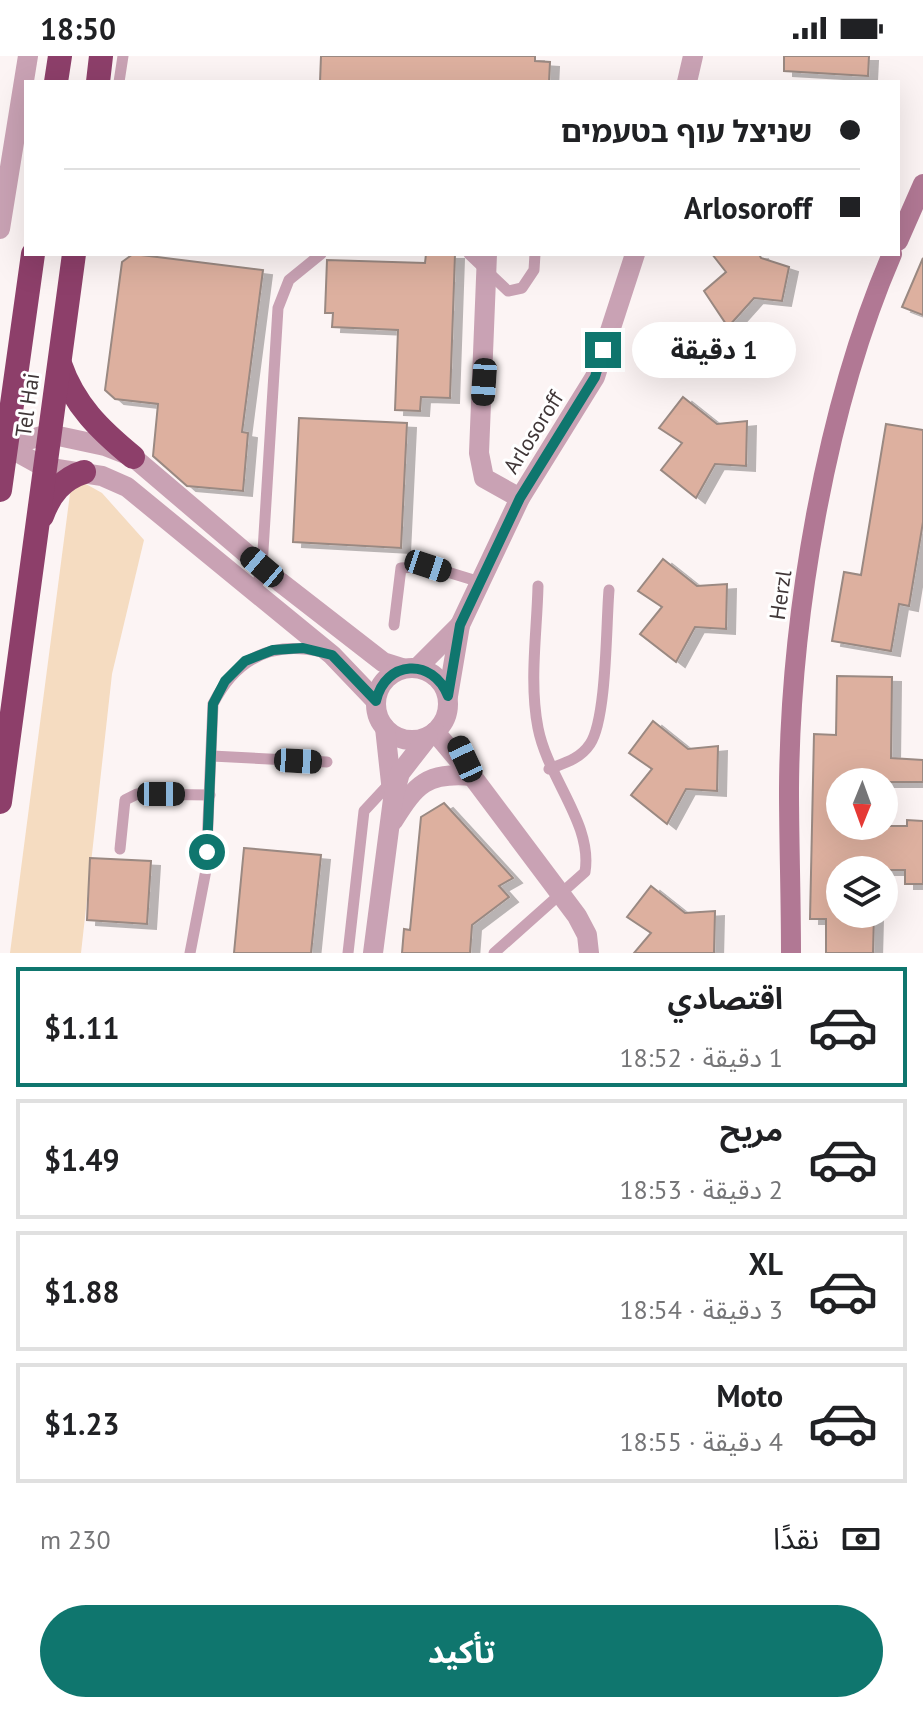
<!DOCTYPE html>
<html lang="ar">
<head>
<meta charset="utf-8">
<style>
	:root { --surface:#fff; --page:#f2f2f2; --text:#202124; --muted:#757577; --line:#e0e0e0; --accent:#0f766e }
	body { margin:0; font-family:"PT Sans","Noto Sans Arabic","Noto Sans Hebrew",sans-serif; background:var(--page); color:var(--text); direction:rtl; height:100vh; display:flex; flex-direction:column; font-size:30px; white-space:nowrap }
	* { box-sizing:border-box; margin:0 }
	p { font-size:26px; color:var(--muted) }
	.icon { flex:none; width:44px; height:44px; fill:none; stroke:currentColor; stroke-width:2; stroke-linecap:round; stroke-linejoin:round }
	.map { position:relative; height:897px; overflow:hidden; direction:ltr }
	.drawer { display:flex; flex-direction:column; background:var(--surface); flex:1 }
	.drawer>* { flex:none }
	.top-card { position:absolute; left:24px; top:24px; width:876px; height:176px; border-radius:0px; box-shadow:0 8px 32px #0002; direction:rtl; display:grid; align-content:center; height:176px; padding:0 40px; background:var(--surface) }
	.needle { width:52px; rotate:181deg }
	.fabs { position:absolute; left:826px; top:712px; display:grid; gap:16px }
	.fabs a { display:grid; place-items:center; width:72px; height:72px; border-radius:50%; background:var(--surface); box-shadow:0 8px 32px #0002; font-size:40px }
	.end { position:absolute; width:36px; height:36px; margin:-18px; border:10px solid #0f766e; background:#fff; box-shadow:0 0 0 4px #fff }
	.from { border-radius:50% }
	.bubble { position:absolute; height:56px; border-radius:28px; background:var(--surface); box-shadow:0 8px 32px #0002; font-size:26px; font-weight:700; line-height:56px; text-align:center; direction:rtl }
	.car { position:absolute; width:24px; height:48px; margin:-24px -12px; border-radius:10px; box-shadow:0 0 6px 2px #0007; background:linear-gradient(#222 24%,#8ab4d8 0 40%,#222 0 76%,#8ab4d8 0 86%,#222 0) }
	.top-card b { display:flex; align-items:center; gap:28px; height:76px; font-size:30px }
	.top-card b+b { border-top:2px solid var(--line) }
	.top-card i { width:20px; height:20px; background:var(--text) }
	ul { padding:14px 0 0; list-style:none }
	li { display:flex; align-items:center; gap:24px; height:120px; margin:0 16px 12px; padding:0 24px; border:4px solid var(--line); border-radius:0px }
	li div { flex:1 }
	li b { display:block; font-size:30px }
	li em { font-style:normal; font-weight:700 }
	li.on { border-color:var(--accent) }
	li>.icon { width:72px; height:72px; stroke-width:1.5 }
	.pay { display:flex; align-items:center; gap:20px; height:88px; padding:0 40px; font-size:30px }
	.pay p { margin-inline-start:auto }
	.action { display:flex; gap:16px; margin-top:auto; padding:16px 40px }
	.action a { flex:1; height:92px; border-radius:48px; background:var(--accent); color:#fff; font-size:32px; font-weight:700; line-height:92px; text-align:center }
	.status { display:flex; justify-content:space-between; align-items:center; height:56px; padding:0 40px; background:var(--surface); direction:ltr }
	.status svg { height:22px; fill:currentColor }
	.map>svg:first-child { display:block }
	.green { fill:#f5dcc1 }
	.building { fill:#ddb09f; stroke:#9a8982; stroke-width:2; filter:url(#shadow) }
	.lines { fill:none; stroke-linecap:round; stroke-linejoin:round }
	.lane { stroke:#c9a2b4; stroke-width:11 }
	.street { stroke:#c9a2b4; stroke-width:20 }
	.secondary { stroke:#b17894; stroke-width:20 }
	.highway { stroke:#8d3f6a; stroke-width:24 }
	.route { stroke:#0f766e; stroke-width:10 }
	.labels { text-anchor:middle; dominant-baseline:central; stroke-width:6; stroke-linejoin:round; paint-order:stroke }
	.street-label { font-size:22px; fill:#403738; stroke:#fff }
</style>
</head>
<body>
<div class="status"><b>18:50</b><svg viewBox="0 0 49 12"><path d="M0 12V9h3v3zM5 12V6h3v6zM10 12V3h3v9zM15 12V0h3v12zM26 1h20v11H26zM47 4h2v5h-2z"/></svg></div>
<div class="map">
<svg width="923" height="897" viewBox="0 0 923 897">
	<defs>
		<filter id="shadow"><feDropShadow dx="9" dy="5" stdDeviation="0" flood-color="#0004"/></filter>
	</defs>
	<rect width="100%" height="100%" fill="#fcf4f4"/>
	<path class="green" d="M 86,428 L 102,437 L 144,484 L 112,618 L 81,897 L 10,897 L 71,430 Z"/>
	<g class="building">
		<path d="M 321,0 L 535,0 L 535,5 L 550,6 L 549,26 L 320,26 Z"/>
		<path d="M 784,0 L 869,0 L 868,20 L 784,15 Z"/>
		<path d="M 133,198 L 263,214 L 242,376 L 248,377 L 243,435 L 187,430 L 153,400 L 158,348 L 115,343 L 105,334 L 122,206 Z"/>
		<path d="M 426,198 L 455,198 L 450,342 L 421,341 L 420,355 L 395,354 L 398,274 L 332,271 L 333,257 L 325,257 L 327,204 L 425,207 Z"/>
		<path d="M 712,198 L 759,198 L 761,202 L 789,211 L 782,245 L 754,242 L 728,271 L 704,235 L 726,216 Z"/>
		<path d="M 923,202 L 923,259 L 902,251 Z"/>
		<path d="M 683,341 L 717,368 L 747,365 L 746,410 L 715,408 L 696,442 L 661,414 L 682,387 L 659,372 Z"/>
		<path d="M 299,362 L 407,367 L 401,492 L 293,486 Z"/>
		<path d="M 886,368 L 923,374 L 923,466 L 909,550 L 899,548 L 891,595 L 832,585 L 844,516 L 861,519 Z"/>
		<path d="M 663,503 L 697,530 L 727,528 L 726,573 L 695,571 L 676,606 L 640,578 L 662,551 L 638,535 Z"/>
		<path d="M 837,620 L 892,621 L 891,702 L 923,704 L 923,726 L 840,726 L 840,770 L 907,770 L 907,764 L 923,765 L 923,828 L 905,828 L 905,814 L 840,814 L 840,858 L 874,858 L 873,897 L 826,897 L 826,863 L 810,863 L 814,678 L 836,679 Z"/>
		<path d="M 653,665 L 688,693 L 718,690 L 717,735 L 686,733 L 667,768 L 631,739 L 652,713 L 629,697 Z"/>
		<path d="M 444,747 L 513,822 L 499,830 L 509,841 L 472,869 L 470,897 L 402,897 L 404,873 L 410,874 L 421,761 Z"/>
		<path d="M 244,792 L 321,799 L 311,897 L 234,897 Z"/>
		<path d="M 90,802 L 151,805 L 147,868 L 87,864 Z"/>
		<path d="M 651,830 L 685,857 L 715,855 L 714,897 L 634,897 L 651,877 L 627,861 Z"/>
	</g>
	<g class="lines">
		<g class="lane">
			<path d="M 119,26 L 123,0"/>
			<path d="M 469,198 L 508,235 L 522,232 L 534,214 L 535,198"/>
			<path d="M 255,537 L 262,511 L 278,252 L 289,224 L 321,198"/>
			<path d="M 394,569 L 401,512 L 428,510 L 480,526"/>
			<path d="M 212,700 L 327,706"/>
			<path d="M 549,713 C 565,707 580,703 590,688 C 607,663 606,568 609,534"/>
			<path d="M 120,793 L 125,744 L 137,738 L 210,739"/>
			<path d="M 190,897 L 206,814 L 213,648 C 236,603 271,584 321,596"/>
			<path d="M 348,897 L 364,755 L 390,727"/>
			<path d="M 494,897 L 585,816 C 593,768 548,723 538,672 C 529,626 537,576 538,530"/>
		</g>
		<g class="street">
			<path d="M 687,26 L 693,0"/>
			<path d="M 0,173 L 28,0"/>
			<path d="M 487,198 L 479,397 L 484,422 L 520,442"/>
			<path d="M 6,390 L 49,378 L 105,390 L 133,401 L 280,526 L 383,606 L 402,612"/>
			<path d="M 6,390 L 44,411 L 102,420 L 127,431 L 332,599 L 376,645"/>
			<circle cx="412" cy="648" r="36"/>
			<path d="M 417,612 L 460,569"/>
			<path d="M 448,640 L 460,569 L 520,442 L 595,321 L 635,198"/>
			<path d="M 385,672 L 392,736"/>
			<path d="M 435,676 L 472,720 L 577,860 L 587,879 L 589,897"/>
			<path d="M 393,765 C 416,728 427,716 472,720"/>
			<path d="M 373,897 L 393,743 L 400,717 L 428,681"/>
		</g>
		<g class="secondary">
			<path d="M 898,185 L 923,128"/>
			<path d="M 791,897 C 791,842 789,787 789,733 C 790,564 825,353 892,198"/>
		</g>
		<g class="highway">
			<path d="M 56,26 L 60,0"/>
			<path d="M 98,26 L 101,0"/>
			<path d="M 60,308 C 74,349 100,374 133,401"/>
			<path d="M 0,434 L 33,198"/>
			<path d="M 42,460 C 50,438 62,423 84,416"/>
			<path d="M 0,746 L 74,198"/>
		</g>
	</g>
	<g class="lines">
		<path class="route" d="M 207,796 L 213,648 L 225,625 L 245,605 L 273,594 L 303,592 L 332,599 L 376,645 C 385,604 433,601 448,640 L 460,569 L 520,442 L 595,321 L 603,294"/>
	</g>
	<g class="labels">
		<g class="street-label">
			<text transform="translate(27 349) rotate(-82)">Tel Hai</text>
			<text transform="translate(533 376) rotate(-58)">Arlosoroff</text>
			<text transform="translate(780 539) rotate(-82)">Herzl</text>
		</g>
	</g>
</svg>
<div class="fabs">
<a><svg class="needle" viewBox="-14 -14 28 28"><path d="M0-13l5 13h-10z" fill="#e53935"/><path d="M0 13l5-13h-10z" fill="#757577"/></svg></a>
<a><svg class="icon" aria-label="layers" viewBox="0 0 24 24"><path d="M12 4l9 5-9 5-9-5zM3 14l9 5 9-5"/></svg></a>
</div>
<i class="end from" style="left:207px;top:796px"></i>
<i class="end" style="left:603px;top:294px"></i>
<div class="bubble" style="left:632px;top:266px;width:164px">1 دقيقة</div>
<i class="car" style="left:484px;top:326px;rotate:184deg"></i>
<i class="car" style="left:428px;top:510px;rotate:108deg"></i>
<i class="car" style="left:262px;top:511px;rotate:310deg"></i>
<i class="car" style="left:465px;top:703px;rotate:335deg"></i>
<i class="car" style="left:298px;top:705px;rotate:93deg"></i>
<i class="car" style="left:161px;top:738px;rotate:90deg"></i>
<div class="top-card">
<b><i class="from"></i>שניצל עוף בטעמים</b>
<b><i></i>Arlosoroff</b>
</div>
</div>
<section class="drawer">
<ul>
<li class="on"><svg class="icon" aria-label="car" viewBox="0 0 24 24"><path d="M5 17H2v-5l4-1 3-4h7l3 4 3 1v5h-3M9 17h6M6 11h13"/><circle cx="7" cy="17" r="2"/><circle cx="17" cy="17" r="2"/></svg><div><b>اقتصادي</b><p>1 دقيقة · 18:52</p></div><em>$1.11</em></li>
<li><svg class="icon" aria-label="car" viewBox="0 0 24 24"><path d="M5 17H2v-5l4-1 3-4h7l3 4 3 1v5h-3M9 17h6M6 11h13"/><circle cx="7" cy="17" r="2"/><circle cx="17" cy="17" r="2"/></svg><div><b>مريح</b><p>2 دقيقة · 18:53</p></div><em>$1.49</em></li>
<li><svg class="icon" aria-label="car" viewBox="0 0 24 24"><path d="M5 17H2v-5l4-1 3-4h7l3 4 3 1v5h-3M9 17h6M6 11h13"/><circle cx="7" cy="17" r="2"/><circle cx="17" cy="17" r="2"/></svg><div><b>XL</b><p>3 دقيقة · 18:54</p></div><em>$1.88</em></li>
<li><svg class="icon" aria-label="car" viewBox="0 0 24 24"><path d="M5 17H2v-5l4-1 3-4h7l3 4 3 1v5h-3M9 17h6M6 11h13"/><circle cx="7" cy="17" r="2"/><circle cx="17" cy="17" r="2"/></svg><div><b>Moto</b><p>4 دقيقة · 18:55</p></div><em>$1.23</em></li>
</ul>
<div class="pay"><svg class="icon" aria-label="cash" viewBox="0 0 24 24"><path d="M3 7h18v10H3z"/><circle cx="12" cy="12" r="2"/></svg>نقدًا<p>230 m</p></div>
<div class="action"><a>تأكيد</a></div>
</section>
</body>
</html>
